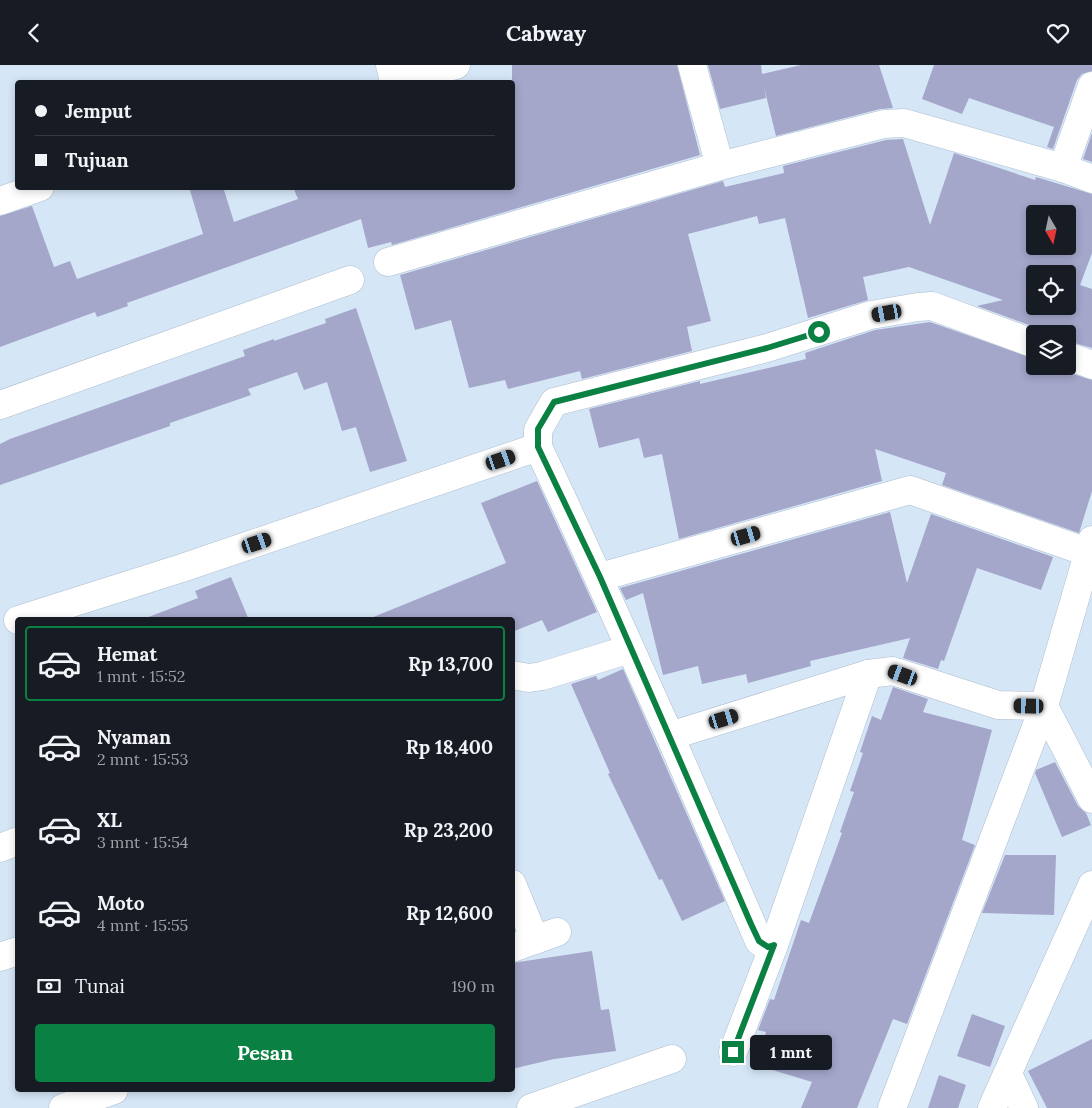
<!DOCTYPE html>
<html lang="id">
<head>
<meta charset="utf-8">
<style>
	:root { --surface:#171b24; --page:#20242c; --text:#f1f3f6; --muted:#9ea1a6; --line:#363941; --accent:#0b8043 }
	body { margin:0; font-family:Lora,serif; background:var(--page); color:var(--text); height:100vh; display:flex; flex-direction:column; font-size:19px; white-space:nowrap }
	* { box-sizing:border-box; margin:0 }
	p { font-size:16px; color:var(--muted) }
	.icon { flex:none; width:28px; height:28px; fill:none; stroke:currentColor; stroke-width:2; stroke-linecap:round; stroke-linejoin:round }
	.map { position:relative; flex:1; overflow:hidden }
	.drawer { position:absolute; left:15px; top:552px; width:500px; height:475px; display:flex; flex-direction:column; background:var(--surface); border-radius:5px; box-shadow:0 2px 8px #0003 }
	.drawer>* { flex:none }
	.hud { position:absolute; left:15px; top:15px; width:500px; height:110px; border-radius:5px; box-shadow:0 2px 8px #0003; display:grid; align-content:center; height:110px; padding:0 20px; background:var(--surface) }
	.needle { width:32px; rotate:171deg }
	.fabs { position:absolute; left:1026px; top:140px; display:grid; gap:10px }
	.fabs a { display:grid; place-items:center; width:50px; height:50px; border-radius:5px; background:var(--surface); box-shadow:0 2px 8px #0003; font-size:25px }
	.end { position:absolute; width:22px; height:22px; margin:-11px; border:6px solid #0b8043; background:#fff; box-shadow:0 0 0 2px #fff }
	.from { border-radius:50% }
	.bubble { position:absolute; height:35px; border-radius:5px; background:var(--surface); box-shadow:0 2px 8px #0003; font-size:16px; font-weight:800; line-height:35px; text-align:center }
	.car { position:absolute; width:15px; height:30px; margin:-15px -8px; border-radius:6px; box-shadow:0 0 4px 1px #0007; background:linear-gradient(#222 24%,#8ab4d8 0 40%,#222 0 76%,#8ab4d8 0 86%,#222 0) }
	.hud b { display:flex; align-items:center; gap:18px; height:48px; font-size:19px }
	.hud b+b { border-top:1px solid var(--line) }
	.hud i { width:12px; height:12px; background:var(--text) }
	ul { padding:9px 0 0; list-style:none }
	li { display:flex; align-items:center; gap:15px; height:75px; margin:0 10px 8px; padding:0 10px; border:2px solid transparent; border-radius:5px }
	li div { flex:1 }
	li b { display:block; font-size:19px }
	li em { font-style:normal; font-weight:800 }
	li.active { border-color:var(--accent) }
	li>.icon { width:45px; height:45px; stroke-width:1.5 }
	.pay { display:flex; align-items:center; gap:12px; height:55px; padding:0 20px; font-size:19px }
	.pay p { margin-inline-start:auto }
	.action { display:flex; gap:10px; margin-top:auto; padding:10px 20px }
	.action a { flex:1; height:58px; border-radius:5px; background:var(--accent); color:#fff; font-size:20px; font-weight:800; line-height:58px; text-align:center }
	header { display:flex; justify-content:space-between; align-items:center; height:65px; padding:0 20px; background:var(--surface); font-size:22px; font-weight:800 }
	.map>svg:first-child { display:block }
	.building { fill:#a4a6ca; fill-rule:evenodd }
	.lines { fill:none; stroke-linecap:round; stroke-linejoin:round }
	.street-casing { stroke:#adbdce; stroke-width:29 }
	.street { stroke:#fff; stroke-width:28 }
	.route { stroke:#0b8043; stroke-width:6 }
</style>
</head>
<body>
<header><svg class="icon" aria-label="back" viewBox="0 0 24 24"><path d="M15 5l-7 7 7 7"/></svg>Cabway<svg class="icon" aria-label="heart" viewBox="0 0 24 24"><path d="M12 20l-8-8c-3-5 5-10 8-4 3-6 11-1 8 4z"/></svg></header>
<div class="map">
<svg width="1092" height="1043" viewBox="0 0 1092 1043">
	<rect width="100%" height="100%" fill="#d5e6f7"/>
	<g class="building">
		<path d="M 512,0 L 677,0 L 700,90 L 392,180 L 391,177 L 368,183 L 361,154 L 127,238 L 128,241 L 97,252 L 95,247 L 0,282 L 0,151 L 32,141 L 54,202 L 70,196 L 77,214 L 203,169 L 189,122 L 223,122 L 234,157 L 298,134 L 293,122 L 512,122 Z"/>
		<path d="M 708,0 L 761,0 L 762,9 L 801,0 L 879,0 L 893,43 L 880,44 L 776,71 L 764,22 L 766,33 L 720,44 Z"/>
		<path d="M 934,0 L 1092,0 L 1092,6 L 1082,9 L 1077,15 L 1053,84 L 1047,82 L 1054,62 L 969,33 L 962,49 L 922,34 Z"/>
		<path d="M 1092,68 L 1092,97 L 1083,94 Z"/>
		<path d="M 903,74 L 930,160 L 954,88 L 1035,115 L 1036,112 L 1092,129 L 1092,188 L 1080,220 L 1092,224 L 1092,283 L 1068,276 L 1068,269 L 1047,269 L 1040,264 L 977,241 L 1003,235 L 909,202 L 863,212 L 868,235 L 808,253 L 785,153 L 759,159 L 757,151 L 688,169 L 711,256 L 687,262 L 692,286 L 582,314 L 580,306 L 508,324 L 505,315 L 469,323 L 451,255 L 415,265 L 400,210 L 723,116 L 725,122 L 784,108 L 783,101 L 886,75 ZM 1035,149 L 1068,149 L 1068,181 L 1035,181 ZM 1035,209 L 1068,209 L 1068,241 L 1035,241 Z"/>
		<path d="M 356,243 L 407,396 L 370,407 L 356,362 L 342,366 L 327,317 L 304,325 L 297,307 L 248,324 L 251,330 L 170,358 L 170,361 L 0,420 L 0,379 L 10,374 L 245,291 L 243,285 L 274,274 L 274,276 L 326,258 L 325,254 Z"/>
		<path d="M 930,257 L 1035,294 L 1035,301 L 1056,301 L 1063,306 L 1092,315 L 1092,426 L 1079,468 L 942,420 L 946,408 L 875,384 L 882,416 L 679,474 L 662,389 L 644,393 L 639,373 L 599,383 L 589,344 L 700,316 L 700,319 L 806,294 L 805,288 L 875,265 Z"/>
		<path d="M 537,416 L 597,547 L 548,567 L 542,555 L 512,567 L 512,555 L 366,555 L 506,498 L 481,438 Z"/>
		<path d="M 890,447 L 907,518 L 931,449 L 1053,492 L 1041,525 L 977,503 L 944,596 L 941,595 L 938,604 L 903,593 L 910,573 L 810,596 L 811,601 L 748,618 L 746,609 L 702,619 L 698,601 L 663,610 L 643,528 L 626,535 L 620,523 Z"/>
		<path d="M 231,512 L 249,555 L 146,555 L 146,553 L 198,533 L 195,526 Z"/>
		<path d="M 623,604 L 725,836 L 682,856 L 662,814 L 659,815 L 608,709 L 610,708 L 571,619 L 596,611 L 598,615 Z"/>
		<path d="M 893,622 L 928,634 L 923,647 L 992,665 L 962,775 L 975,780 L 907,959 L 893,954 L 857,1043 L 801,1043 L 812,1017 L 756,1000 L 766,967 L 758,965 L 770,934 L 774,935 L 801,855 L 809,858 L 842,768 L 840,767 L 854,727 L 850,726 L 863,688 L 860,687 L 872,651 L 881,655 Z"/>
		<path d="M 1055,697 L 1078,741 L 1086,748 L 1091,760 L 1062,772 L 1035,708 L 1036,705 Z"/>
		<path d="M 1005,790 L 1056,790 L 1054,850 L 982,848 Z"/>
		<path d="M 592,886 L 601,945 L 609,944 L 616,986 L 554,994 L 512,1004 L 512,898 Z"/>
		<path d="M 972,949 L 1005,961 L 990,1002 L 957,991 Z"/>
		<path d="M 1092,974 L 1092,1043 L 1047,1043 L 1028,1006 Z"/>
		<path d="M 939,1010 L 966,1020 L 958,1043 L 928,1043 Z"/>
	</g>
	<g class="lines">
		<defs>
			<g id="street">
				<path d="M 390,0 L 394,16 L 456,0"/>
				<path d="M 692,0 L 720,101"/>
				<path d="M 1063,103 L 1092,21"/>
				<path d="M 0,136 L 40,122"/>
				<path d="M 388,197 L 720,101 L 884,59 L 904,58 L 1063,103 L 1092,114"/>
				<path d="M 1068,291 L 1092,300"/>
				<path d="M 0,340 L 350,215"/>
				<path d="M 1092,475 L 1044,641 L 1092,734"/>
				<path d="M 600,512 L 910,425 L 1087,487"/>
				<path d="M 18,555 L 182,503 L 538,382"/>
				<path d="M 512,610 L 529,613 L 542,611 L 630,584"/>
				<path d="M 670,671 L 759,876 L 768,882 L 774,880"/>
				<path d="M 0,783 L 18,776"/>
				<path d="M 512,819 L 535,875"/>
				<path d="M 512,883 L 557,867"/>
				<path d="M 0,892 L 18,886"/>
				<path d="M 733,987 L 774,880 L 868,609"/>
				<path d="M 1008,1009 L 1024,1043"/>
				<path d="M 63,1043 L 114,1025"/>
				<path d="M 531,1043 L 672,994"/>
				<path d="M 892,1043 L 1044,641 L 998,640 L 893,606 L 868,609 L 670,671 C 626,575 584,478 538,382 L 538,365 L 554,337 L 767,283 L 871,250 L 918,242 L 932,241 L 1035,279"/>
				<path d="M 992,1043 L 1092,820"/>
			</g>
		</defs>
		<use href="#street" class="street-casing"/>
		<use href="#street" class="street"/>
	</g>
	<g class="lines">
		<path class="route" d="M 733,987 L 774,880 L 768,882 L 759,876 L 751,859 L 600,512 L 538,382 L 538,364 L 554,337 L 767,283 L 819,267"/>
	</g>
</svg>
<div class="fabs">
<a><svg class="needle" viewBox="-14 -14 28 28"><path d="M0-13l5 13h-10z" fill="#e53935"/><path d="M0 13l5-13h-10z" fill="#9ea1a6"/></svg></a>
<a><svg class="icon" aria-label="locate" viewBox="0 0 24 24"><circle cx="12" cy="12" r="6"/><path d="M12 2v4M12 18v4M2 12h4M18 12h4"/></svg></a>
<a><svg class="icon" aria-label="layers" viewBox="0 0 24 24"><path d="M12 4l9 5-9 5-9-5zM3 14l9 5 9-5"/></svg></a>
</div>
<i class="end from" style="left:819px;top:267px"></i>
<i class="end" style="left:733px;top:987px"></i>
<div class="bubble" style="left:750px;top:970px;width:82px">1 mnt</div>
<i class="car" style="left:887px;top:248px;rotate:260deg"></i>
<i class="car" style="left:501px;top:395px;rotate:71deg"></i>
<i class="car" style="left:746px;top:471px;rotate:74deg"></i>
<i class="car" style="left:257px;top:478px;rotate:71deg"></i>
<i class="car" style="left:903px;top:610px;rotate:290deg"></i>
<i class="car" style="left:1029px;top:641px;rotate:271deg"></i>
<i class="car" style="left:724px;top:654px;rotate:73deg"></i>
<div class="hud">
<b><i class="from"></i>Jemput</b>
<b><i></i>Tujuan</b>
</div>
<section class="drawer">
<ul>
<li class="active"><svg class="icon" aria-label="car" viewBox="0 0 24 24"><path d="M5 17H2v-5l4-1 3-4h7l3 4 3 1v5h-3M9 17h6M6 11h13"/><circle cx="7" cy="17" r="2"/><circle cx="17" cy="17" r="2"/></svg><div><b>Hemat</b><p>1 mnt · 15:52</p></div><em>Rp 13,700</em></li>
<li><svg class="icon" aria-label="car" viewBox="0 0 24 24"><path d="M5 17H2v-5l4-1 3-4h7l3 4 3 1v5h-3M9 17h6M6 11h13"/><circle cx="7" cy="17" r="2"/><circle cx="17" cy="17" r="2"/></svg><div><b>Nyaman</b><p>2 mnt · 15:53</p></div><em>Rp 18,400</em></li>
<li><svg class="icon" aria-label="car" viewBox="0 0 24 24"><path d="M5 17H2v-5l4-1 3-4h7l3 4 3 1v5h-3M9 17h6M6 11h13"/><circle cx="7" cy="17" r="2"/><circle cx="17" cy="17" r="2"/></svg><div><b>XL</b><p>3 mnt · 15:54</p></div><em>Rp 23,200</em></li>
<li><svg class="icon" aria-label="car" viewBox="0 0 24 24"><path d="M5 17H2v-5l4-1 3-4h7l3 4 3 1v5h-3M9 17h6M6 11h13"/><circle cx="7" cy="17" r="2"/><circle cx="17" cy="17" r="2"/></svg><div><b>Moto</b><p>4 mnt · 15:55</p></div><em>Rp 12,600</em></li>
</ul>
<div class="pay"><svg class="icon" aria-label="cash" viewBox="0 0 24 24"><path d="M3 7h18v10H3z"/><circle cx="12" cy="12" r="2"/></svg>Tunai<p>190 m</p></div>
<div class="action"><a>Pesan</a></div>
</section>
</div>
</body>
</html>
